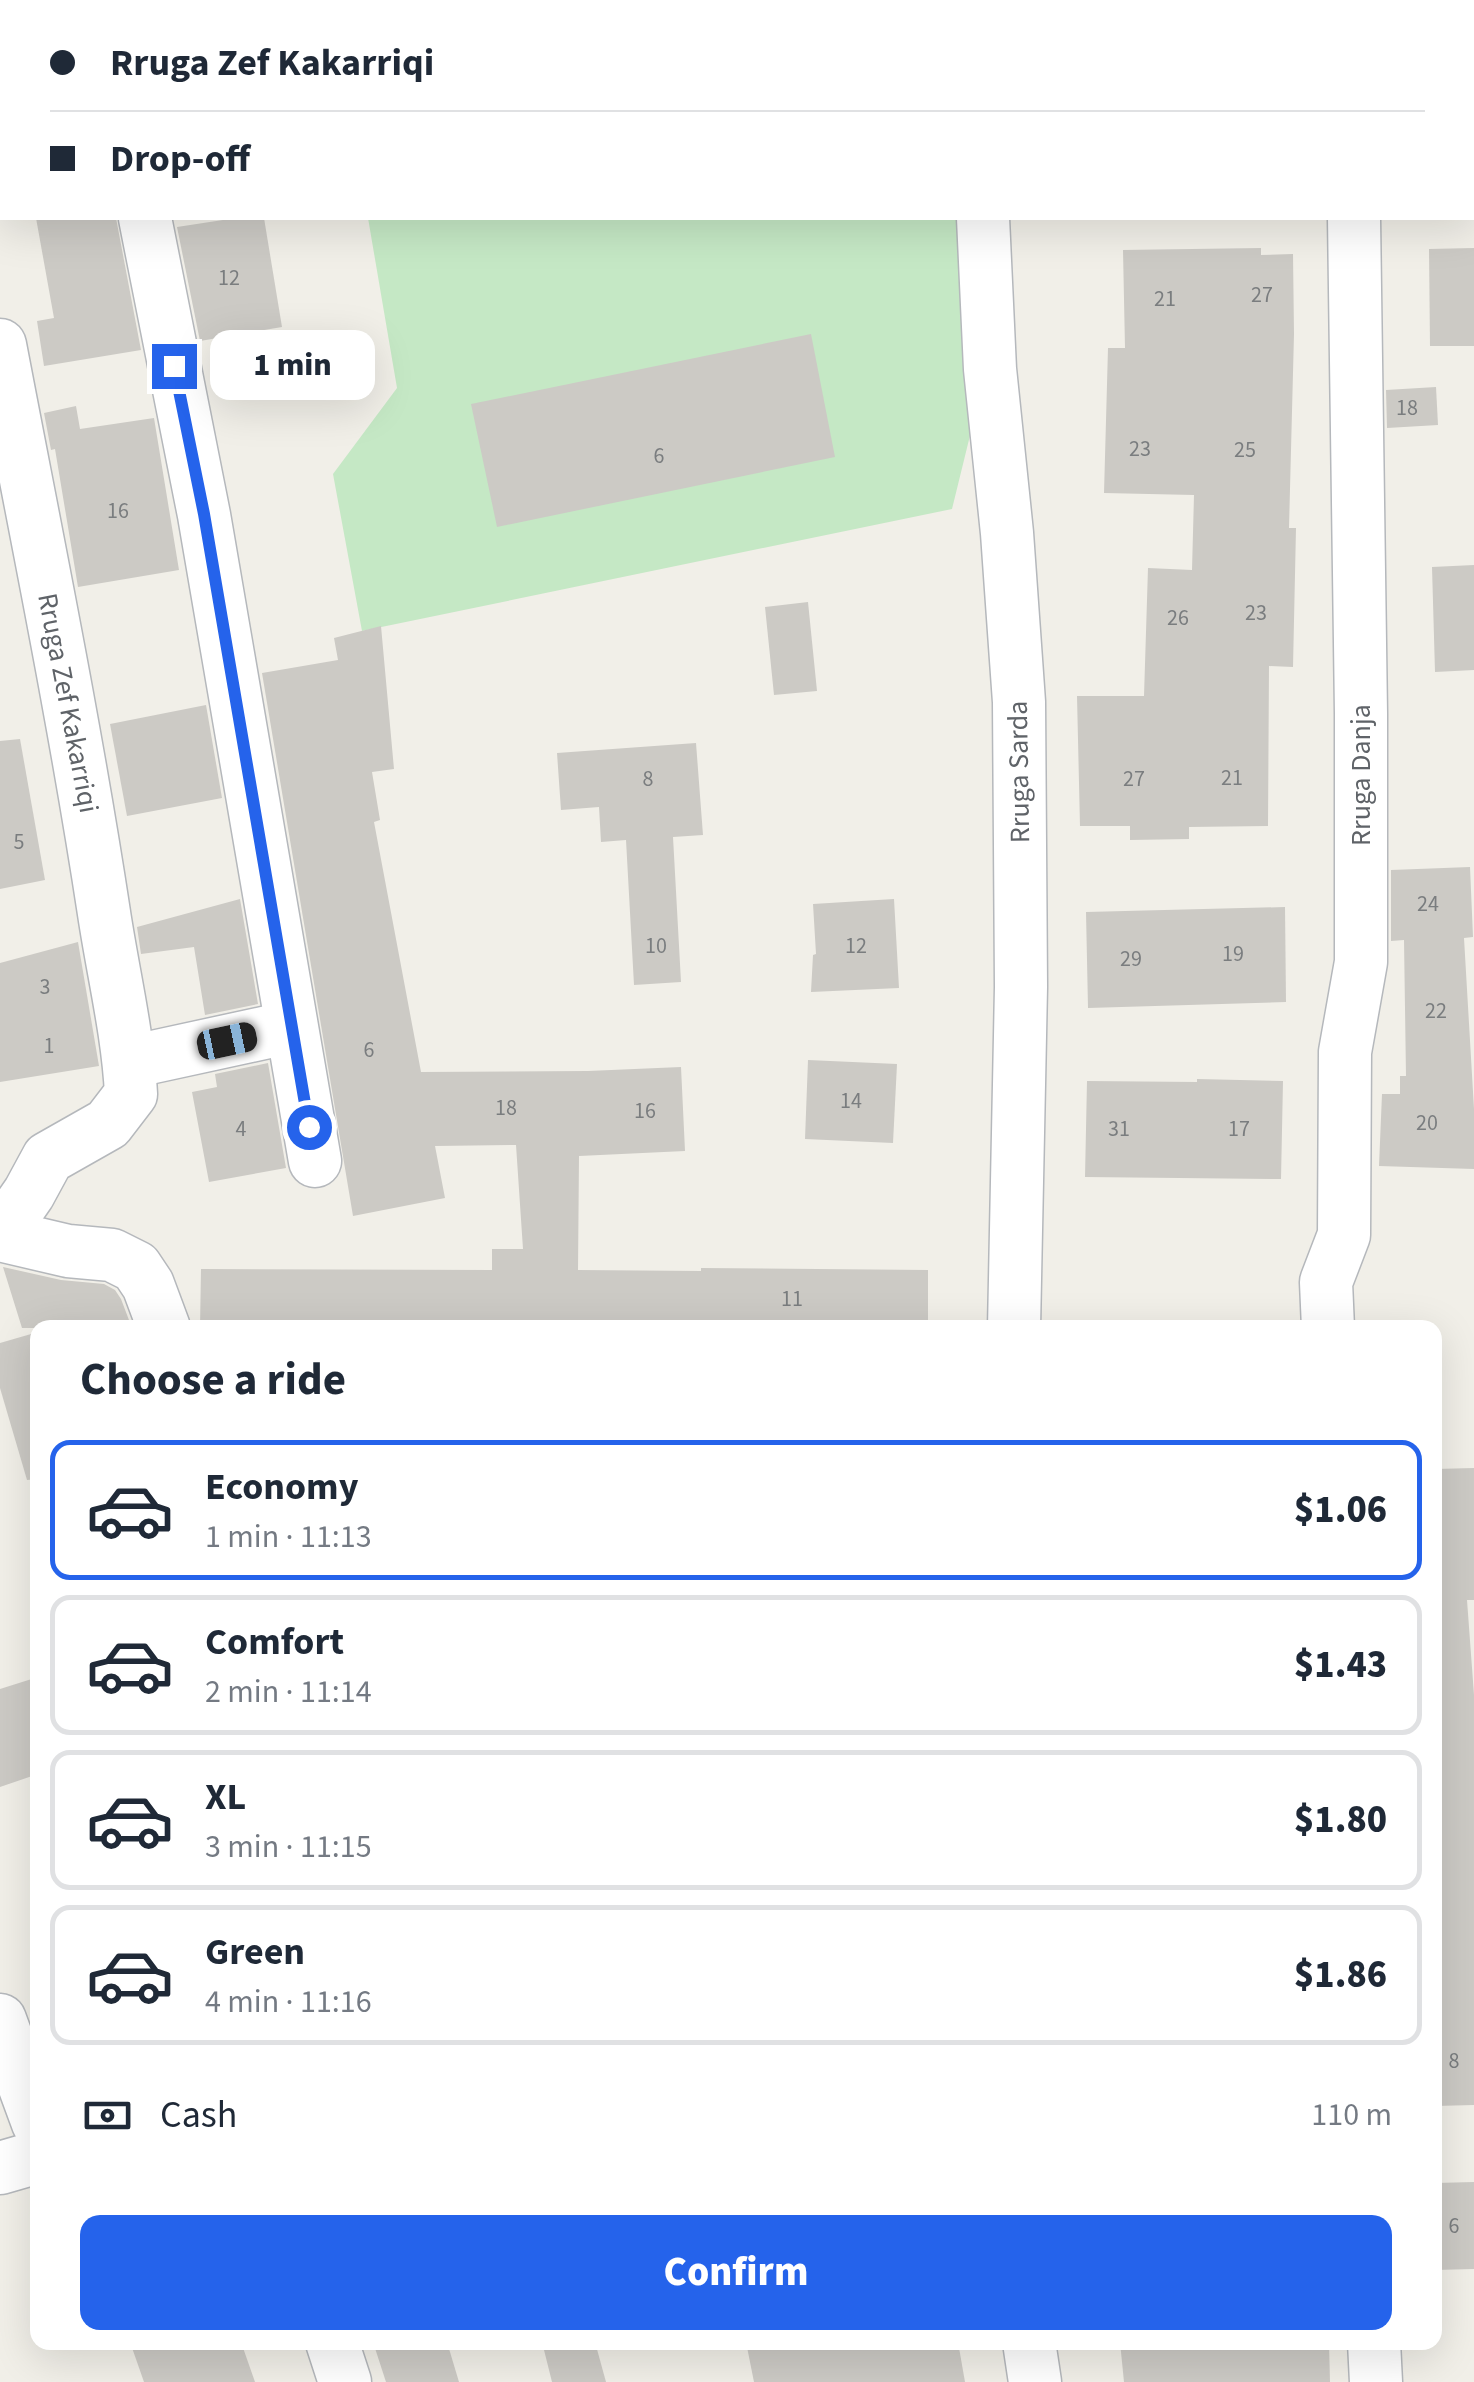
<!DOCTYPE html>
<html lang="en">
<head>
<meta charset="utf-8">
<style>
	:root { --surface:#fff; --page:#f6f6f7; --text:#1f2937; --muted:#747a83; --line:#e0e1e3; --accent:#2563eb }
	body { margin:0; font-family:"Source Sans 3",sans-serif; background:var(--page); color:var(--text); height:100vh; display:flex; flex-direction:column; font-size:38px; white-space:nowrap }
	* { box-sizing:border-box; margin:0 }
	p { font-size:32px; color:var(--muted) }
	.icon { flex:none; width:55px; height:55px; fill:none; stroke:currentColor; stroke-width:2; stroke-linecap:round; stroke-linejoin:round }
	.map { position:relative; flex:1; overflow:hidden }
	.sheet { position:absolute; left:30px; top:1320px; width:1412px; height:1030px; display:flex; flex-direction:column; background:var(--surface); border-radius:20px; box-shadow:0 10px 40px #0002 }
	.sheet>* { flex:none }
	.banner { position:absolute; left:0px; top:0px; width:1475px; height:220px; box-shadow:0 10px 40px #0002; display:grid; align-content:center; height:220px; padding:0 50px; background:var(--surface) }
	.end { position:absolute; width:45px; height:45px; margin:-22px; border:12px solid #2563eb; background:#fff; box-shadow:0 0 0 5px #fff }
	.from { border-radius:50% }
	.bubble { position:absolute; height:70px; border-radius:20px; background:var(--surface); box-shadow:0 10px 40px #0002; font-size:32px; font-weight:800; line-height:70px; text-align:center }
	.car { position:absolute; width:30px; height:60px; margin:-30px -15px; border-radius:12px; box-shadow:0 0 8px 2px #0007; background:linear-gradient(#222 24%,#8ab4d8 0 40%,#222 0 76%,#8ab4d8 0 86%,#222 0) }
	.banner b { display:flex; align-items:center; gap:35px; height:95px; font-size:38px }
	.banner b+b { border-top:2px solid var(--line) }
	.banner i { width:25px; height:25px; background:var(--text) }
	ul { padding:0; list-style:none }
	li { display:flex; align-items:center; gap:30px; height:140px; margin:0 20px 15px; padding:0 30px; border:5px solid var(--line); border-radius:20px }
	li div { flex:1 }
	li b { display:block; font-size:38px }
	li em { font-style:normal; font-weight:800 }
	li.active { border-color:var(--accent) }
	li>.icon { width:90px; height:90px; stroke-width:1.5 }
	h2 { padding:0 50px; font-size:45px; line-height:120px }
	.pay { display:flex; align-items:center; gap:25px; height:110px; padding:0 50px; font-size:38px }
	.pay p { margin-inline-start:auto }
	.button { display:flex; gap:20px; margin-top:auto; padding:20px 50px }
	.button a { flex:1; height:115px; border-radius:20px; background:var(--accent); color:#fff; font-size:40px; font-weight:800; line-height:115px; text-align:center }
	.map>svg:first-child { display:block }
	.green { fill:#c5e8c5 }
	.building { fill:#cccac5 }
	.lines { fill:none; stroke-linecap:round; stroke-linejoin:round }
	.minor-casing { stroke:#b5b8bc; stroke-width:55 }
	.minor { stroke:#fff; stroke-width:52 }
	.route { stroke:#2563eb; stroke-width:12 }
	.labels { text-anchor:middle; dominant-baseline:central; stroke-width:8; stroke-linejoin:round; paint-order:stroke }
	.number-label { font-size:22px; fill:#7a7d7f }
	.street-label { font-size:28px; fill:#5f6368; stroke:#fff }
</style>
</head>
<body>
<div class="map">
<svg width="1474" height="2382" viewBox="0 0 1474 2382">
	<rect width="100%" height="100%" fill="#f1efe8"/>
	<g class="green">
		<path d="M 134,0 L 974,0 L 974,2 L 135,2 Z"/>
		<path d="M 368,218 L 971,218 L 977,407 L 952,509 L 362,631 L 333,474 L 397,388 Z"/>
	</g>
	<g class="building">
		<path d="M 36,218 L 116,218 L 141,350 L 44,366 L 37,321 L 54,318 Z"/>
		<path d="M 236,218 L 264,218 L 282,327 L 200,341 L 177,227 Z"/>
		<path d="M 1261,248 L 1261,255 L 1293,254 L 1294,334 L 1289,528 L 1296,528 L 1293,667 L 1269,666 L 1268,826 L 1189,827 L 1189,839 L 1130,840 L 1130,826 L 1080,826 L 1077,696 L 1144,696 L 1148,568 L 1192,570 L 1194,495 L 1104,493 L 1108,348 L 1125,348 L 1123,250 Z"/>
		<path d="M 1474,248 L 1474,346 L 1430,346 L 1429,249 Z"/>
		<path d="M 811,334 L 835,457 L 497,527 L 471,404 Z"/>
		<path d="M 1436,387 L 1438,425 L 1387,428 L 1386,390 Z"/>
		<path d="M 76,406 L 80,429 L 154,418 L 179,570 L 78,587 L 55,449 L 51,450 L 44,413 Z"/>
		<path d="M 1474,565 L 1474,670 L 1435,672 L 1432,567 Z"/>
		<path d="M 808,602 L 817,691 L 774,695 L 765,607 Z"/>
		<path d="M 381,626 L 394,769 L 372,772 L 380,820 L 374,822 L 421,1072 L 588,1071 L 681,1067 L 685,1151 L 579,1156 L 578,1270 L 701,1271 L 701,1268 L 928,1270 L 928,1328 L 200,1328 L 201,1269 L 492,1270 L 492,1249 L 523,1249 L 516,1145 L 435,1146 L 445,1198 L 353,1216 L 262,673 L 338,660 L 334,638 Z"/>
		<path d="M 206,705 L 222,798 L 127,816 L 110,724 Z"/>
		<path d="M 20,739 L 45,880 L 0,889 L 0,741 Z"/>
		<path d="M 696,743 L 703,835 L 673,837 L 681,982 L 634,985 L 626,840 L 601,842 L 599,807 L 561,810 L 557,753 Z"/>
		<path d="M 1470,867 L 1473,937 L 1464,938 L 1474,1109 L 1474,1169 L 1379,1166 L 1382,1094 L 1400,1094 L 1400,1076 L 1406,1076 L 1404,940 L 1391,941 L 1391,870 Z"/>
		<path d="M 240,899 L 258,1004 L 205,1015 L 194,947 L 141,954 L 137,927 Z"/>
		<path d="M 894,899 L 899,988 L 811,992 L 813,955 L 816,954 L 813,904 Z"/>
		<path d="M 1285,907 L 1286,1002 L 1088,1008 L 1086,912 Z"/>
		<path d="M 78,942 L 99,1066 L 0,1082 L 0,963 Z"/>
		<path d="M 808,1060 L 897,1064 L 893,1143 L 805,1139 Z"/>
		<path d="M 268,1063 L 286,1168 L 209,1182 L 192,1092 L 217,1087 L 215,1074 Z"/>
		<path d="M 1197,1079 L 1283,1081 L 1281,1179 L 1085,1177 L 1087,1081 L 1197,1082 Z"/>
		<path d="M 3,1267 L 61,1280 L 104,1284 L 115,1290 L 121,1299 L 132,1328 L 22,1328 Z"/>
		<path d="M 38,1332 L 38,1479 L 27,1480 L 0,1388 L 0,1343 Z"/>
		<path d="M 1474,1468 L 1474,1600 L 1467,1600 L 1474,1695 L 1474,2105 L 1435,2106 L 1435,1469 Z"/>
		<path d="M 38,1677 L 38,1774 L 0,1787 L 0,1689 Z"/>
		<path d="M 1474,2182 L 1474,2269 L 1435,2270 L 1435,2183 Z"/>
		<path d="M 130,2342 L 241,2342 L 255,2382 L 144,2382 Z"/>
		<path d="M 373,2342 L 447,2342 L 459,2382 L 386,2382 Z"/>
		<path d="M 542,2342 L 595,2342 L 606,2382 L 552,2382 Z"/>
		<path d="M 774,2342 L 958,2342 L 965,2382 L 754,2382 L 747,2347 Z"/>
		<path d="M 1120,2342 L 1329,2342 L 1330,2382 L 1124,2382 Z"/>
	</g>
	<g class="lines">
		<defs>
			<g id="minor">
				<path d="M 988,2 L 988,0"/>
				<path d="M 145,218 L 204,515 L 315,1161"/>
				<path d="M 983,218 L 990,369 L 1007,533 L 1019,702 L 1021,987 L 1014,1328"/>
				<path d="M 0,345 C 36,534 75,723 104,913 C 113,973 128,1033 131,1094 L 108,1124 L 48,1158 L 29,1193 L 0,1235"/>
				<path d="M 130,1062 L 291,1027"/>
				<path d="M 0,1235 L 68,1251 L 112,1255 L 136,1267 L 148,1285 L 164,1328"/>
				<path d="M 1328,1328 L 1326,1282 L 1344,1235 L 1345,1052 L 1361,962 L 1361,714 L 1354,218"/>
				<path d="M 0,2020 L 38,2123"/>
				<path d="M 0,2168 L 38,2157"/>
				<path d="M 332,2342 L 345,2382"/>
				<path d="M 1029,2342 L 1035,2382"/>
				<path d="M 1374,2342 L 1376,2382"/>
			</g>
		</defs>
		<use href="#minor" class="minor-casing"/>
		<use href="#minor" class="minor"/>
	</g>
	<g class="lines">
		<path class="route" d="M 174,366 L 204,514 L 309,1127"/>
	</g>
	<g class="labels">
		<g class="number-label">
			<text x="229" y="278">12</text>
			<text x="1262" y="295">27</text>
			<text x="1165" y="299">21</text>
			<text x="1407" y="408">18</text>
			<text x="1140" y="449">23</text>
			<text x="1245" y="450">25</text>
			<text x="659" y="456">6</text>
			<text x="118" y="511">16</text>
			<text x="1256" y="613">23</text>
			<text x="1178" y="618">26</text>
			<text x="1232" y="778">21</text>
			<text x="648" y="779">8</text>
			<text x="1134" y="779">27</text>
			<text x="19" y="842">5</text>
			<text x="1428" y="904">24</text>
			<text x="656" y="946">10</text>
			<text x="856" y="946">12</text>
			<text x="1233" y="954">19</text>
			<text x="1131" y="959">29</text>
			<text x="45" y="987">3</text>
			<text x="1436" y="1011">22</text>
			<text x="49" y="1046">1</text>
			<text x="369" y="1050">6</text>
			<text x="851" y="1101">14</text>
			<text x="506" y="1108">18</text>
			<text x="645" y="1111">16</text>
			<text x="1427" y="1123">20</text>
			<text x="241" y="1129">4</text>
			<text x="1119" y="1129">31</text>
			<text x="1239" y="1129">17</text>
			<text x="792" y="1299">11</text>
			<text x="1454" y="2061">8</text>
			<text x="1454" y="2226">6</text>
		</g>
		<g class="street-label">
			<text transform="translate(68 703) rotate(79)">Rruga Zef Kakarriqi</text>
			<text transform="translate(1019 772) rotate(-91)">Rruga Sarda</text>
			<text transform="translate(1361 775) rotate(-90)">Rruga Danja</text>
		</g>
	</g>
</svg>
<i class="end from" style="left:309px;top:1127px"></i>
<i class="end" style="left:174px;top:366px"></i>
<div class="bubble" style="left:210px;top:330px;width:165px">1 min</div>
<i class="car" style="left:227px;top:1041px;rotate:78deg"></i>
<div class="banner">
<b><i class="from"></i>Rruga Zef Kakarriqi</b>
<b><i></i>Drop-off</b>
</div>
<section class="sheet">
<h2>Choose a ride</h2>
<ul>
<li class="active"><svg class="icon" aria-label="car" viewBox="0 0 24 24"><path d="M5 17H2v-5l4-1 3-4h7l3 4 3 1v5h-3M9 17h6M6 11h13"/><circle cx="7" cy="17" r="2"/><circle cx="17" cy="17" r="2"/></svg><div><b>Economy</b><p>1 min · 11:13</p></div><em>$1.06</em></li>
<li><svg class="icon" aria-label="car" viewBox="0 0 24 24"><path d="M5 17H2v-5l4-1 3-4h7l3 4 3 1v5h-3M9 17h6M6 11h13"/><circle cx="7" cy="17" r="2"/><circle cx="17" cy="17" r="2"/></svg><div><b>Comfort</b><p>2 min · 11:14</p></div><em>$1.43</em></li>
<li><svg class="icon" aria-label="car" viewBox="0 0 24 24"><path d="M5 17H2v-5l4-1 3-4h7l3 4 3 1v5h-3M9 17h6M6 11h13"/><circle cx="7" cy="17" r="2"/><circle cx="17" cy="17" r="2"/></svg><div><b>XL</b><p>3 min · 11:15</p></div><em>$1.80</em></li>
<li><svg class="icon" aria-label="car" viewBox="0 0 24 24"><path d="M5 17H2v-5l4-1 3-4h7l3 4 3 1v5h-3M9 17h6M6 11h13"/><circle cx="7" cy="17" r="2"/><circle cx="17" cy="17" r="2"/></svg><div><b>Green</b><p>4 min · 11:16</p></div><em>$1.86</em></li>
</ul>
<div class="pay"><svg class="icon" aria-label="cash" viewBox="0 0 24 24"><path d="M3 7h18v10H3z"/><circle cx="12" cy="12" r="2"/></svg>Cash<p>110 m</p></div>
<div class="button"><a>Confirm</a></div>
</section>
</div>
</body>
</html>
